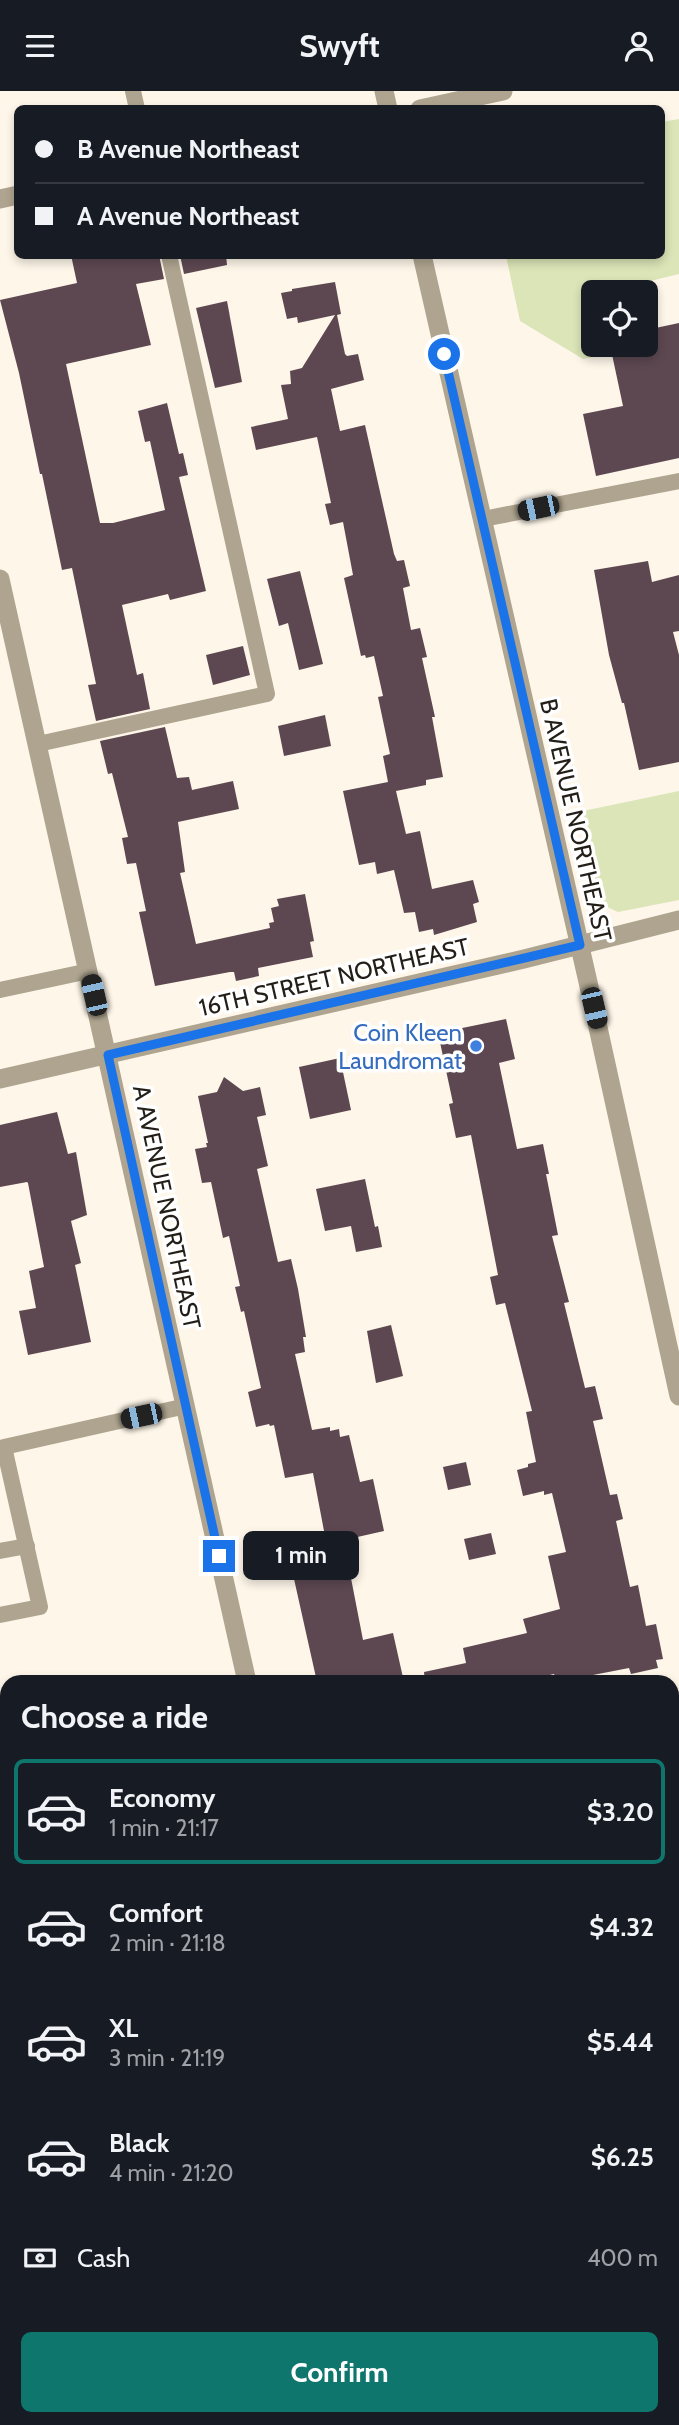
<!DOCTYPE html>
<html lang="en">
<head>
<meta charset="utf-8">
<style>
	:root { --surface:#171b24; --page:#20242c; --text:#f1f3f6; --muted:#9ea1a6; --line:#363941; --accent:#0f766e }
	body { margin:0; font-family:Cabin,sans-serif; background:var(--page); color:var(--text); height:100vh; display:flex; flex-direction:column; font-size:26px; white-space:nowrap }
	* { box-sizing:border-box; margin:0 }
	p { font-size:23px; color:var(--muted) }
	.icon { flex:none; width:38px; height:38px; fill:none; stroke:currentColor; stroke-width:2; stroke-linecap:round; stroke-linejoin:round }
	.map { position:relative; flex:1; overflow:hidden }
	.side { position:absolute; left:0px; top:1584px; width:679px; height:751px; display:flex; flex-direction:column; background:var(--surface); border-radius:21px 21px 0 0; box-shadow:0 4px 10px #0003 }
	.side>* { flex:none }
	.banner { position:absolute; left:14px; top:14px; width:651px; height:154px; border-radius:10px; box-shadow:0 4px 10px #0003; display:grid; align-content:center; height:154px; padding:0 21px; background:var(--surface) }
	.tools { position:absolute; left:581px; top:189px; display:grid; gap:14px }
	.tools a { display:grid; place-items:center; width:77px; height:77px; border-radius:10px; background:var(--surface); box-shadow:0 4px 10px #0003; font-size:35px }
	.end { position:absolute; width:32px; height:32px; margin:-16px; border:9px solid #1a73e8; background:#fff; box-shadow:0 0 0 4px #fff }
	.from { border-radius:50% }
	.bubble { position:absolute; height:49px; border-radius:10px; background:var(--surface); box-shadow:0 4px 10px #0003; font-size:23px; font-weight:800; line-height:49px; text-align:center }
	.car { position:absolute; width:21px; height:42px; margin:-21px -10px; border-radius:9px; box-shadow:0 0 5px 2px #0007; background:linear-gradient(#222 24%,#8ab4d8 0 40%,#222 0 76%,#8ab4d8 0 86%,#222 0) }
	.banner b { display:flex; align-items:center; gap:24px; height:66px; font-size:26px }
	.banner b+b { border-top:2px solid var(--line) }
	.banner i { width:18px; height:18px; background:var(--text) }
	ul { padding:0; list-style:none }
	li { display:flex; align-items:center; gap:21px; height:105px; margin:0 14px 10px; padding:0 7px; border:4px solid transparent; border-radius:10px }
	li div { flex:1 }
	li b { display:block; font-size:26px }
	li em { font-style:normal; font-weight:800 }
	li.selected { border-color:var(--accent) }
	li>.icon { width:63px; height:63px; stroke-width:1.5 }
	h2 { padding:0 21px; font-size:32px; line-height:84px }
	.pay { display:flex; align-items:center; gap:18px; height:77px; padding:0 21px; font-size:26px }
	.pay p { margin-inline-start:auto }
	.button { display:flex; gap:14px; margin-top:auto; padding:14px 21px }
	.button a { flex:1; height:80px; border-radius:10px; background:var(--accent); color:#fff; font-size:28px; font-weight:800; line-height:80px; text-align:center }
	header { display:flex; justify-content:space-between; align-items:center; height:91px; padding:0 21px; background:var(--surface); font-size:32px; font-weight:800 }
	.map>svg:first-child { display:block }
	.green { fill:#dbe5b7 }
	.building { fill:#5d4852 }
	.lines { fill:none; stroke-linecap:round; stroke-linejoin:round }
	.service { stroke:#aea48f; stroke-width:16 }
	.minor { stroke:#aea48f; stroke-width:19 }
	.tertiary { stroke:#aea48f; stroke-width:19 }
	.route { stroke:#1a73e8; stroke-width:9 }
	.shop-dot { fill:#3f7fe0; stroke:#fff; stroke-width:2.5 }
	.labels { text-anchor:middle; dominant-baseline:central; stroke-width:7; stroke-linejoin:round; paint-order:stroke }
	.street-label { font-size:24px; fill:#231e17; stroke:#fff }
	.shop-label { font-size:24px; fill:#366cbe; stroke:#fff; text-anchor:end }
</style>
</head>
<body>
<header><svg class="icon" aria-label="menu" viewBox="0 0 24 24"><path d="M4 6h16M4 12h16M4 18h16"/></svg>Swyft<svg class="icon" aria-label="person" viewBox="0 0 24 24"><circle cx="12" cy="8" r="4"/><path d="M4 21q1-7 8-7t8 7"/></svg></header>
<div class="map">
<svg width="679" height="2334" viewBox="0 0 679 2334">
	<rect width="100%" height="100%" fill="#fef6e9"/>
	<g class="green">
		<path d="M 679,28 L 679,183 L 630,195 L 626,201 L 593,201 L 593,224 L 589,225 L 597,265 L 583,268 L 520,230 L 506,165 L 662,164 L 662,31 Z"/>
		<path d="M 679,700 L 679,809 L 618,821 L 603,814 L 598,802 L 583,720 Z"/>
	</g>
	<g class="building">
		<path d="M 71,164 L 159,164 L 164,188 L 136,193 L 151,254 L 66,273 L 100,432 L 113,432 L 165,419 L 150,350 L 145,351 L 138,320 L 167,312 L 179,363 L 183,362 L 188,384 L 179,386 L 206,500 L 170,509 L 168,503 L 122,514 L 137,584 L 143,582 L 150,618 L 96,630 L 88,594 L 96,593 L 72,477 L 62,479 L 42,383 L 40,383 L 19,282 L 0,209 L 77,192 Z"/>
		<path d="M 180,164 L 226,164 L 227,174 L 184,183 Z"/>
		<path d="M 335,191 L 341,223 L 337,224 L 345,263 L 347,265 L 358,263 L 364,289 L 331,298 L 340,340 L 365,334 L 394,463 L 397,470 L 404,469 L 410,495 L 403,497 L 411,539 L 420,537 L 427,566 L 422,567 L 435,626 L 432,626 L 443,686 L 426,689 L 426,694 L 396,700 L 406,743 L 420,740 L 432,798 L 473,789 L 479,811 L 473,813 L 477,831 L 434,844 L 433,838 L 419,841 L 415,821 L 404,822 L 394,779 L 377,783 L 375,771 L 359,774 L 343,700 L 388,691 L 383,665 L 390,663 L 378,606 L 383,605 L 374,565 L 366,567 L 365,564 L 361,565 L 344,487 L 353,484 L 343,431 L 330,434 L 325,413 L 331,412 L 317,346 L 256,359 L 251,336 L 288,328 L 281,294 L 291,293 L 290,280 L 302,277 L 335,224 L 298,232 L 297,226 L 287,228 L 281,202 L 292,200 L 292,198 Z"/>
		<path d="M 227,210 L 242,291 L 215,297 L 196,217 Z"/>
		<path d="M 679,232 L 679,367 L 596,385 L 583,323 L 623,315 L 610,254 L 646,254 L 646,239 Z"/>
		<path d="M 648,470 L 652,491 L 679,484 L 679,540 L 673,541 L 679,564 L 679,671 L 639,679 L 624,612 L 622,612 L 609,564 L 594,479 Z"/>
		<path d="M 300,480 L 323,573 L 299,579 L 288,532 L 279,535 L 267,488 Z"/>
		<path d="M 243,555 L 250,584 L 213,594 L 206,564 Z"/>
		<path d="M 325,624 L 331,655 L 284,665 L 278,635 Z"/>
		<path d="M 165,636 L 177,687 L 189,686 L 192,699 L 233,690 L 239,718 L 178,731 L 185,781 L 180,782 L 196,853 L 270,837 L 269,832 L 274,831 L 271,817 L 279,815 L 277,808 L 305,803 L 314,850 L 310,851 L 313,866 L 258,877 L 259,885 L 236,890 L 234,881 L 230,881 L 155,895 L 139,821 L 146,820 L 136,772 L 127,773 L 122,747 L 128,746 L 112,682 L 108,683 L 100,650 Z"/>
		<path d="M 506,928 L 515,968 L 499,972 L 517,1058 L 543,1053 L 549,1083 L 546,1083 L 558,1144 L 552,1145 L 569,1211 L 564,1212 L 585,1297 L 595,1295 L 603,1328 L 593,1330 L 610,1404 L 617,1403 L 623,1428 L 616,1430 L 630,1496 L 638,1494 L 646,1535 L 656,1533 L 663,1568 L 656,1569 L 658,1577 L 631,1583 L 629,1577 L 557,1591 L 554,1583 L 520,1591 L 425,1591 L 424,1581 L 466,1572 L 463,1557 L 527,1542 L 523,1528 L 560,1518 L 548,1465 L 566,1461 L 552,1402 L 544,1404 L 544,1400 L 523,1405 L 517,1379 L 528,1376 L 528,1373 L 536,1371 L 526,1321 L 532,1320 L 505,1212 L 496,1214 L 490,1186 L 498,1184 L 471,1044 L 456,1047 L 449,1013 L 453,1012 L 438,942 Z"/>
		<path d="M 340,967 L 351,1019 L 310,1028 L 299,976 Z"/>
		<path d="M 224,986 L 243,1000 L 260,996 L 266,1024 L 257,1026 L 268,1075 L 257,1078 L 278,1171 L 291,1168 L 298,1198 L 306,1246 L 303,1246 L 305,1261 L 295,1263 L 312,1339 L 330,1336 L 330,1340 L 339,1338 L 340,1346 L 349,1344 L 360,1391 L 373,1388 L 384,1440 L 353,1447 L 359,1480 L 350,1482 L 363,1549 L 393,1542 L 404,1591 L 317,1591 L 290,1470 L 328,1461 L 313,1382 L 285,1387 L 274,1334 L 270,1335 L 269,1333 L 256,1336 L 248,1301 L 261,1297 L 244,1220 L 241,1221 L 235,1196 L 240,1195 L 229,1145 L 223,1147 L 211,1091 L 202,1092 L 195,1058 L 207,1056 L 206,1052 L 208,1052 L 198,1005 L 217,1001 Z"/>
		<path d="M 57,1021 L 68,1063 L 76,1061 L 87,1124 L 71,1130 L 81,1172 L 75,1174 L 91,1251 L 28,1264 L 19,1220 L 36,1217 L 29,1180 L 44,1176 L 28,1092 L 27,1091 L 0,1096 L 0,1034 Z"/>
		<path d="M 365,1088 L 375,1136 L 378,1135 L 382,1156 L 356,1161 L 351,1135 L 325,1140 L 316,1098 Z"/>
		<path d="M 391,1234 L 403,1285 L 376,1292 L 367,1240 Z"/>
		<path d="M 466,1371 L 471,1394 L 448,1399 L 443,1376 Z"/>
		<path d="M 491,1442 L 496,1463 L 469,1469 L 464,1448 Z"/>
	</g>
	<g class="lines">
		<g class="service">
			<path d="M 133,0 L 137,18"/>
			<path d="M 483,428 L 679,390"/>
			<path d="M 38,653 L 267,603 L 169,164"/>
			<path d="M 0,899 L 89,880"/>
			<path d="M 0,1460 L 27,1455"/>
			<path d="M 0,1524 L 40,1516 L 4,1356 L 186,1315"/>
			<path d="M 0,1763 L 7,1795"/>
			<path d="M 0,2002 L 7,2000"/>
			<path d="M 0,2085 L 7,2083"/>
			<path d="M 0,2153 L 6,2151"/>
			<path d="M 132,2328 L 133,2334"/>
			<path d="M 655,2328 L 656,2334"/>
		</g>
		<g class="minor">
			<path d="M 384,0 L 388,18"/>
			<path d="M 420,18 L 503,0"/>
			<path d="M 0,108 L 18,104"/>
			<path d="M 422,164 L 588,891 L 679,1305"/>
			<path d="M 0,488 L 247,1591"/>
			<path d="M 672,1612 L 679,1610"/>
			<path d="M 0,1756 L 7,1755"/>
			<path d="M 408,2328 L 410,2334"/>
		</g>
		<path class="tertiary" d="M 0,988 L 524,868 L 679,829"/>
	</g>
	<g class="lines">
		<path class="route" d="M 219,1465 L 108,964 L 580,854 L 444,263"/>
	</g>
	<circle class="shop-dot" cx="476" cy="955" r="7"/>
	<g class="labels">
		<g class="street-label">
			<text transform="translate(576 729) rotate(77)">B AVENUE NORTHEAST</text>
			<text transform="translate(334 886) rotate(-13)">16TH STREET NORTHEAST</text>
			<text transform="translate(167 1116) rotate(78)">A AVENUE NORTHEAST</text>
		</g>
		<g class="shop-label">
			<text x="462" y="941">Coin Kleen<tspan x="462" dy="28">Laundromat</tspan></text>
		</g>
	</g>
</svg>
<div class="tools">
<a><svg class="icon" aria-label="locate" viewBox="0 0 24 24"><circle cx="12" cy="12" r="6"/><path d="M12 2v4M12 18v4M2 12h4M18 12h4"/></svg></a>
</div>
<i class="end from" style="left:444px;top:263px"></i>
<i class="end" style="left:219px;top:1465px"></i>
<div class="bubble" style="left:243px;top:1440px;width:116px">1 min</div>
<i class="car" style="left:538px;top:417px;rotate:258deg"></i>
<i class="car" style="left:94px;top:904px;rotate:347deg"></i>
<i class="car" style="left:594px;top:917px;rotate:167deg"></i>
<i class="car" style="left:141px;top:1325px;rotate:258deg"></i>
<div class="banner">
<b><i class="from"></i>B Avenue Northeast</b>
<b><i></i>A Avenue Northeast</b>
</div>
<section class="side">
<h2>Choose a ride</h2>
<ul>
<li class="selected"><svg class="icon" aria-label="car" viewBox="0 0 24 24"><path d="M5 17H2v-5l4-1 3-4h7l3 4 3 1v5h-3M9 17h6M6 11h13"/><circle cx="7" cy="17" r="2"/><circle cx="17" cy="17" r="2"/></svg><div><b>Economy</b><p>1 min · 21:17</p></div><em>$3.20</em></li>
<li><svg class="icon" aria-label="car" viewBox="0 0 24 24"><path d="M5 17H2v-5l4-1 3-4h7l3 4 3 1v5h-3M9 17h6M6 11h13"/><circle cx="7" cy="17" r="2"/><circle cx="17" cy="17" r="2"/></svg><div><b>Comfort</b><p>2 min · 21:18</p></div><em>$4.32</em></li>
<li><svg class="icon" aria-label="car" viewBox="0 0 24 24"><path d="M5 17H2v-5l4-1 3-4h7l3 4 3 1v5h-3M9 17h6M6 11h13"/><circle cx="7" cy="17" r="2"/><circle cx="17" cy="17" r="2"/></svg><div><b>XL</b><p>3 min · 21:19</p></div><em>$5.44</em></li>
<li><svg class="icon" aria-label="car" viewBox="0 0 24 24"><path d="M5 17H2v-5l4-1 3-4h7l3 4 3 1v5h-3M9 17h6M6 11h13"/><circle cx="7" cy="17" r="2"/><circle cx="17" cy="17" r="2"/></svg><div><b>Black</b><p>4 min · 21:20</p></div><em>$6.25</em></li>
</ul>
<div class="pay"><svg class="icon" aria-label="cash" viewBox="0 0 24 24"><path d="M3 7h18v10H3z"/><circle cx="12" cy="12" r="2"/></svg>Cash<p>400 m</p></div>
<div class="button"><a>Confirm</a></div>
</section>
</div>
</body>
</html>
